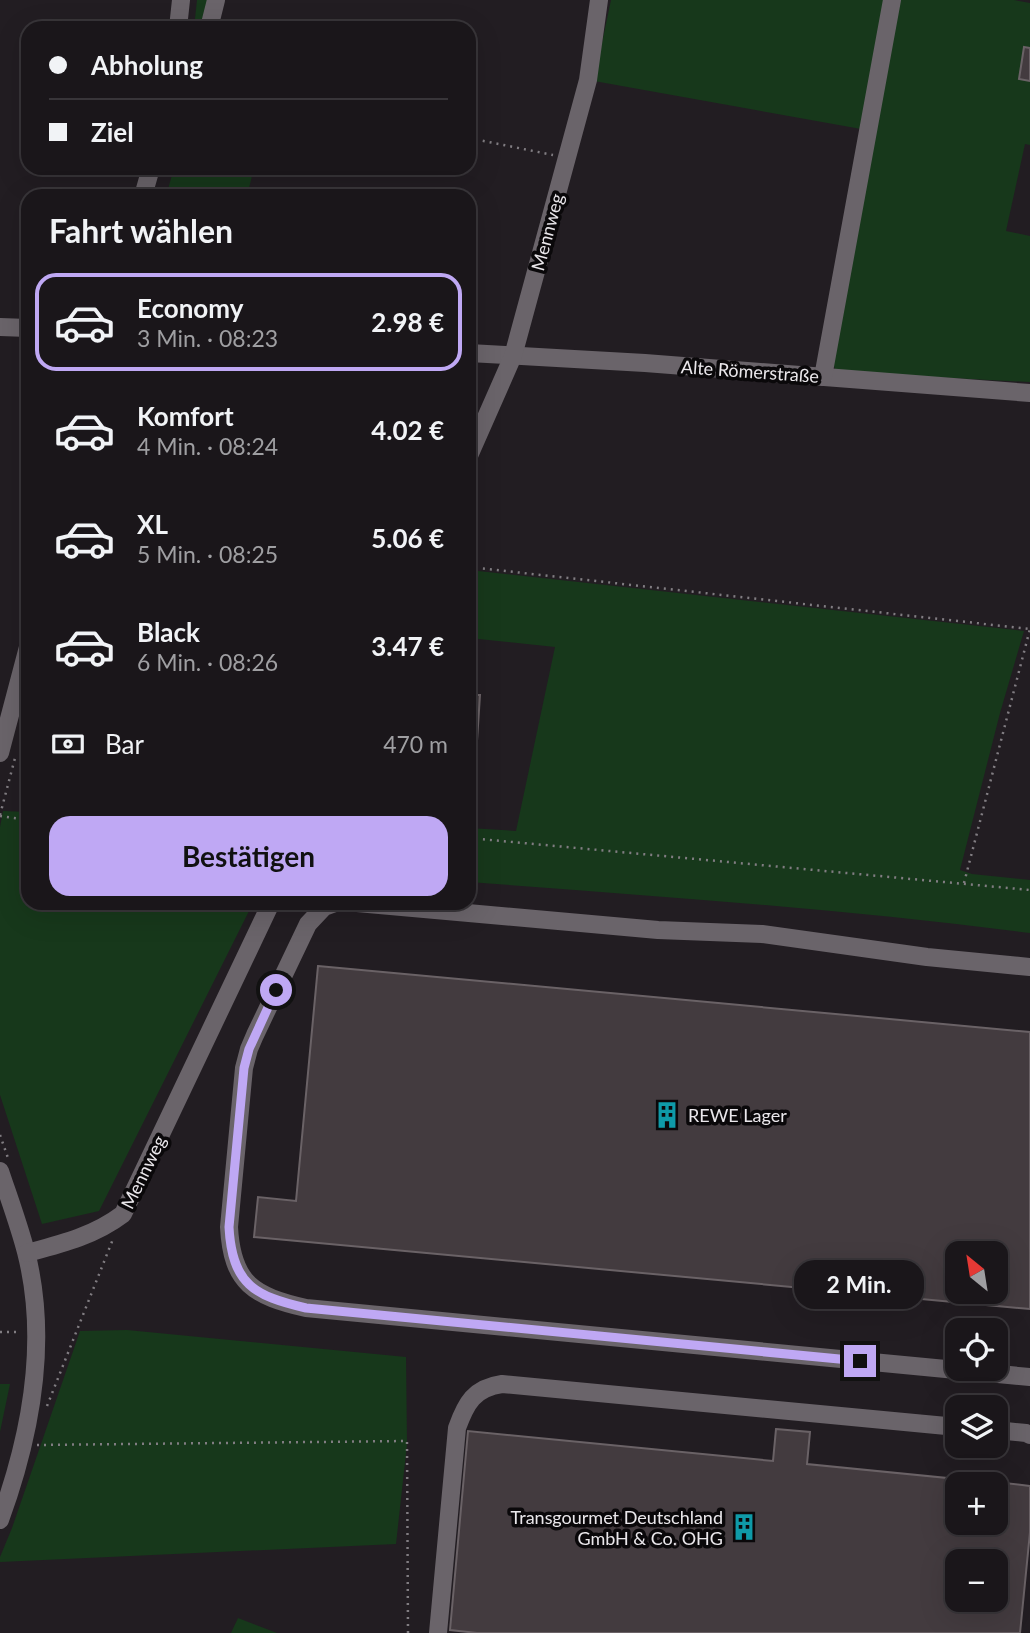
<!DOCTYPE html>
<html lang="de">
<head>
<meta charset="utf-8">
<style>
	:root { --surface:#1a161a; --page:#272327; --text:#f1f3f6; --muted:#9f9fa2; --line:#383539; --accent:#bfa8f4 }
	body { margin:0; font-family:Lato,sans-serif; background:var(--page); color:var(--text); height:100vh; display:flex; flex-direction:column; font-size:26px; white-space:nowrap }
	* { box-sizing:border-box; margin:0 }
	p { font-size:23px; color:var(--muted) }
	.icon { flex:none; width:38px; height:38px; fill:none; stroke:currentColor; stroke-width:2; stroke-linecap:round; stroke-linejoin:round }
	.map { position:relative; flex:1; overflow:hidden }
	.panel { position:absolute; left:21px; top:189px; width:455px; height:721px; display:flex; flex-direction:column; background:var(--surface); border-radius:21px; box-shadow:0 7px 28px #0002,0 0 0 2px var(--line) }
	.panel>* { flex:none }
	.top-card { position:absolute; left:21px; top:21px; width:455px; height:154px; border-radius:21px; box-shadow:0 7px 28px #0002,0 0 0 2px var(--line); display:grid; align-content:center; height:154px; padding:0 28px; background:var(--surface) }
	.needle { width:46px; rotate:330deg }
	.buttons { position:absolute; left:945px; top:1241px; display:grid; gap:14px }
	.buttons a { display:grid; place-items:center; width:63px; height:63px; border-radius:14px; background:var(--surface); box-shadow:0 7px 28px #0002,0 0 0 2px var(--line); font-size:35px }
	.end { position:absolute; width:32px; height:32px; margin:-16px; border:9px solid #bfa8f4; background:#111; box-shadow:0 0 0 4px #111 }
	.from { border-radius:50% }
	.bubble { position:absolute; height:49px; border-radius:21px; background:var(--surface); box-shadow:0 7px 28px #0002,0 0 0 2px var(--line); font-size:23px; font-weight:700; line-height:49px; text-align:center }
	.top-card b { display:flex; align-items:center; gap:24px; height:66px; font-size:26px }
	.top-card b+b { border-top:2px solid var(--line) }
	.top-card i { width:18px; height:18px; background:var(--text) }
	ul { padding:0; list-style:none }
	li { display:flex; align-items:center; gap:21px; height:98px; margin:0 14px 10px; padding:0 14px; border:4px solid transparent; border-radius:21px }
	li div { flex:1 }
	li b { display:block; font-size:26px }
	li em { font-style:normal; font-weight:700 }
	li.active { border-color:var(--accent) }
	li>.icon { width:63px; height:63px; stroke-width:1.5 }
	h2 { padding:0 28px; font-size:32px; line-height:84px }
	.pay { display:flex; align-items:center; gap:18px; height:77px; padding:0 28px; font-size:26px }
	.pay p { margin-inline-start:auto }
	.cta { display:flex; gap:14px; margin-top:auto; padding:14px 28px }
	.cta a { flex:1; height:80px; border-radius:21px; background:var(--accent); color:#111; font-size:28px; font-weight:700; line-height:80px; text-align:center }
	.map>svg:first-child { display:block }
	.green { fill:#17381b }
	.building { fill:#433b3f; stroke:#6a6266; stroke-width:2; fill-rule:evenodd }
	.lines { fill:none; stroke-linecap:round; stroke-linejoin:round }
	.path { stroke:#817d82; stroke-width:2.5; stroke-dasharray:2 5; stroke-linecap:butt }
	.minor { stroke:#6a646a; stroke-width:18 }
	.route { stroke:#bfa8f4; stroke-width:9 }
	.labels { text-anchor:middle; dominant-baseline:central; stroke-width:7; stroke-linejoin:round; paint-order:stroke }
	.street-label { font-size:18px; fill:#eae7eb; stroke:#0a080a }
	.poi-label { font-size:18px; fill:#eae7eb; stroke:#0a080a; text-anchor:start }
</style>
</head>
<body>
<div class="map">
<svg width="1030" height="1633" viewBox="0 0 1030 1633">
	<rect width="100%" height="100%" fill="#221d22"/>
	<g class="green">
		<path d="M 197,0 L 211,0 L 204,28 L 194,28 Z"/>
		<path d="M 611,0 L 884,0 L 861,129 L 594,81 Z"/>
		<path d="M 897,0 L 1014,0 L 1030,3 L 1030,145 L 1025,144 L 1006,231 L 1030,236 L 1030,382 L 836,372 L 833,363 Z"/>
		<path d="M 174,168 L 254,168 L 247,196 L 166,196 Z"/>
		<path d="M 469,570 L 1024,631 L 1000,713 L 960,870 L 972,874 L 1030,880 L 1030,933 C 844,909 656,896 469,882 L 469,828 L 516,831 L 555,647 L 469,638 Z"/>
		<path d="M 3,811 L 28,812 L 28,903 L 253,903 L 99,1211 L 42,1224 L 0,1095 L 0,827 Z"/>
		<path d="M 127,1330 L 406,1357 L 407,1444 L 396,1544 L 0,1562 L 0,1557 L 12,1528 L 80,1331 Z"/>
		<path d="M 0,1384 L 10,1384 L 0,1432 Z"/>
		<path d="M 238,1618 L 277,1633 L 231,1633 Z"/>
	</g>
	<g class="building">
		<path d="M 1024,47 L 1030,48 L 1030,81 L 1019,79 Z"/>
		<path d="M 469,695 L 480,695 L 477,741 L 469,741 Z"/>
		<path d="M 318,966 L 1030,1032 L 1030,1309 L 254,1237 L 258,1197 L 296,1201 ZM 957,1253 L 996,1253 L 996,1292 L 957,1292 Z"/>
		<path d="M 776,1429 L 810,1432 L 807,1464 L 957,1479 L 957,1522 L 996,1522 L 996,1482 L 1030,1486 L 1030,1532 L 1020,1633 L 477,1633 L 450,1630 L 468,1431 L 773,1461 ZM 957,1561 L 996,1561 L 996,1600 L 957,1600 Z"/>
	</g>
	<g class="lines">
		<g class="path">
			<path d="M 469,138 L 553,155"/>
			<path d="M 469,567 L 1030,629"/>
			<path d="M 0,815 L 15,758"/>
			<path d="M 0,816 L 28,820"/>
			<path d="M 469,838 L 1030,890"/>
			<path d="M 964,883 L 1030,629"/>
			<path d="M 0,1135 L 8,1158"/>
			<path d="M 0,1332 L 21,1332"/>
			<path d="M 47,1406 L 113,1239"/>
			<path d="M 37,1445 L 407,1441 L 408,1633"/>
		</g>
		<g class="minor">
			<path d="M 178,28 L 181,0"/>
			<path d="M 209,28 L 216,0"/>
			<path d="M 143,196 L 151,168"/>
			<path d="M 0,327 L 28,328"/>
			<path d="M 469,353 L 645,363 L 1030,393"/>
			<path d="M 823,377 L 892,0"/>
			<path d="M 469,456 L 513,356 L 588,80 L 599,0"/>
			<path d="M 0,753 L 28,647"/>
			<path d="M 335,903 L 324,907 L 308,924 L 255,1035 L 249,1049 L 244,1068 L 229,1227 C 232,1284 254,1296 306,1308 L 1030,1377"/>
			<path d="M 357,903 L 658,930 L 762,934 L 927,957 L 1030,967"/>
			<path d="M 0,1171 C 9,1198 19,1225 26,1252 C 49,1342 31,1435 0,1520"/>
			<path d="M 27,1253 C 61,1244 94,1236 123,1214 L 271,903"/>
			<path d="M 996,1430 L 1026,1433 L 1030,1435"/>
			<path d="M 438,1633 L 457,1428 C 466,1403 474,1388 502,1384 L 957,1427"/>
		</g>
	</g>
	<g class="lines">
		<path class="route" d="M 276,990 L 249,1049 L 244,1068 L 229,1227 C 232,1284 254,1296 306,1308 L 860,1361"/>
	</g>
	<defs>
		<symbol id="building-bare" viewBox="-9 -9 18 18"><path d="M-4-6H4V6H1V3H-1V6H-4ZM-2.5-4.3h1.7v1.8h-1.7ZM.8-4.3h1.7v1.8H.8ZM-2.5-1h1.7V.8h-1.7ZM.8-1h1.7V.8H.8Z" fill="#0f9aa8" stroke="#0a080a" stroke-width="2.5" paint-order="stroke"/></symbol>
	</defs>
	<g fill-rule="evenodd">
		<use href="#building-bare" x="648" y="1096" width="38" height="38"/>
		<use href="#building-bare" x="725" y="1508" width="38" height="38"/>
	</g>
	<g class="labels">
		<g class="street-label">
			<text transform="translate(547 232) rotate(-75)">Mennweg</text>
			<text transform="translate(750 371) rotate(4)">Alte Römerstraße</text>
			<text transform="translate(143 1172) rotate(-64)">Mennweg</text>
		</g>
		<g class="poi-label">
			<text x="688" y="1115">REWE Lager</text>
			<text x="723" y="1517" text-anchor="end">Transgourmet Deutschland<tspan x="723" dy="21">GmbH &amp; Co. OHG</tspan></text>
		</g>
	</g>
</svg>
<div class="buttons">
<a><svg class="needle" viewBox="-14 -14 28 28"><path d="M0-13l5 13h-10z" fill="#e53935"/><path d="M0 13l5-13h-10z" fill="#9f9fa2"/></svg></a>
<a><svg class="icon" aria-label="locate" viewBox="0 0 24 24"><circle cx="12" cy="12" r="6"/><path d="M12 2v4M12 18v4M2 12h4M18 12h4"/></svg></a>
<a><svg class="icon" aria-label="layers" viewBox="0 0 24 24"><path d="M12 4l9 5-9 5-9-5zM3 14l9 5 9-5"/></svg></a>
<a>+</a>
<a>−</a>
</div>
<i class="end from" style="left:276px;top:990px"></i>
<i class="end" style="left:860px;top:1361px"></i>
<div class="bubble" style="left:794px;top:1260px;width:130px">2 Min.</div>
<div class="top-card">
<b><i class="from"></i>Abholung</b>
<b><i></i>Ziel</b>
</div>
<section class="panel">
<h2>Fahrt wählen</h2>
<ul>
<li class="active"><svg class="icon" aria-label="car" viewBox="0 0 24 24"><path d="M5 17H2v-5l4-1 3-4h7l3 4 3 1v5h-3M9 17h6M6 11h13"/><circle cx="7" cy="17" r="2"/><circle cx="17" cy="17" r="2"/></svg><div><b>Economy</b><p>3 Min. · 08:23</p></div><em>2.98 €</em></li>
<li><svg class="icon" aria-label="car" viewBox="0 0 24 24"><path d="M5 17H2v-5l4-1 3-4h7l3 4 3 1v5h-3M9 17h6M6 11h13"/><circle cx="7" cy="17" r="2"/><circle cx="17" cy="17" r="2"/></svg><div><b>Komfort</b><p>4 Min. · 08:24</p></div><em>4.02 €</em></li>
<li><svg class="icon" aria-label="car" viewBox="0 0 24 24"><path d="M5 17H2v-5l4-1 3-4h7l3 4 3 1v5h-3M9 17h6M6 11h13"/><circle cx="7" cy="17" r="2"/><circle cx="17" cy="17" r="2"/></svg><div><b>XL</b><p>5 Min. · 08:25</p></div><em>5.06 €</em></li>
<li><svg class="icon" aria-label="car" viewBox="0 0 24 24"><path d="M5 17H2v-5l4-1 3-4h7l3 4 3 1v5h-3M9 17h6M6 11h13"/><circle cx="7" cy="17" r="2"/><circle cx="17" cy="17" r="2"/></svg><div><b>Black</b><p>6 Min. · 08:26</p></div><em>3.47 €</em></li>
</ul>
<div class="pay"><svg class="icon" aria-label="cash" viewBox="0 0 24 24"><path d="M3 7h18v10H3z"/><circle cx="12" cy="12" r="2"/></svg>Bar<p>470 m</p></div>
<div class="cta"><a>Bestätigen</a></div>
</section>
</div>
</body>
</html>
